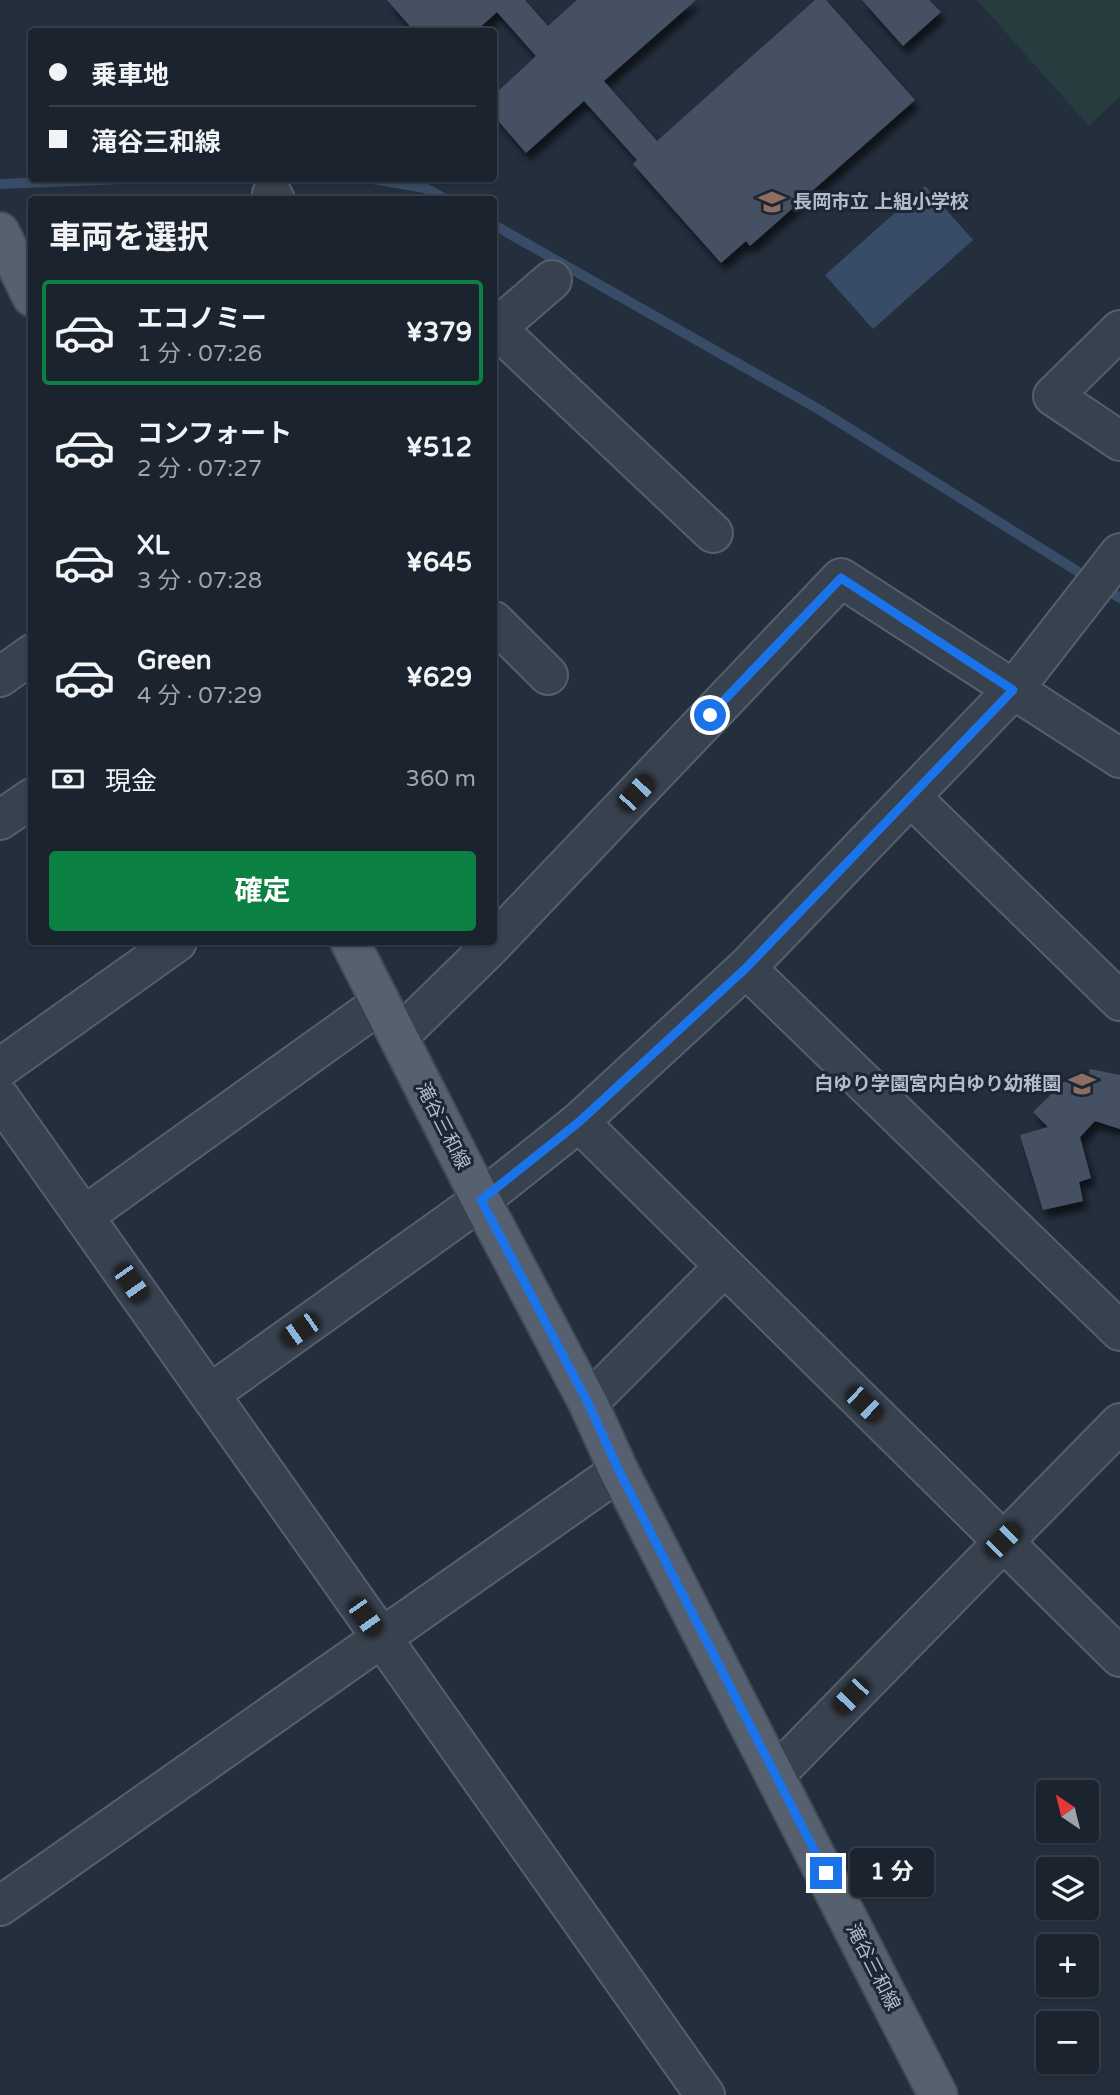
<!DOCTYPE html>
<html lang="ja">
<head>
<meta charset="utf-8">
<style>
	:root { --surface:#1b232e; --page:#242b36; --text:#f1f3f6; --muted:#a0a4aa; --line:#39404a; --accent:#0b8043 }
	body { margin:0; font-family:"Varela Round","Noto Sans JP",sans-serif; background:var(--page); color:var(--text); height:100vh; display:flex; flex-direction:column; font-size:26px; white-space:nowrap }
	* { box-sizing:border-box; margin:0 }
	p { font-size:23px; color:var(--muted) }
	.icon { flex:none; width:38px; height:38px; fill:none; stroke:currentColor; stroke-width:2; stroke-linecap:round; stroke-linejoin:round }
	.map { position:relative; flex:1; overflow:hidden }
	.sheet { position:absolute; left:28px; top:196px; width:469px; height:749px; display:flex; flex-direction:column; background:var(--surface); border-radius:7px; box-shadow:0 2px 5px #0004,0 0 0 2px var(--line) }
	.sheet>* { flex:none }
	.hud { position:absolute; left:28px; top:28px; width:469px; height:154px; border-radius:7px; box-shadow:0 2px 5px #0004,0 0 0 2px var(--line); display:grid; align-content:center; height:154px; padding:0 21px; background:var(--surface) }
	.needle { width:46px; rotate:325deg }
	.controls { position:absolute; left:1036px; top:1780px; display:grid; gap:14px }
	.controls a { display:grid; place-items:center; width:63px; height:63px; border-radius:7px; background:var(--surface); box-shadow:0 2px 5px #0004,0 0 0 2px var(--line); font-size:35px }
	.end { position:absolute; width:32px; height:32px; margin:-16px; border:9px solid #1a73e8; background:#fff; box-shadow:0 0 0 4px #fff }
	.from { border-radius:50% }
	.bubble { position:absolute; height:49px; border-radius:7px; background:var(--surface); box-shadow:0 2px 5px #0004,0 0 0 2px var(--line); font-size:23px; font-weight:700; line-height:49px; text-align:center }
	.car { position:absolute; width:21px; height:42px; margin:-21px -10px; border-radius:9px; box-shadow:0 0 5px 2px #0007; background:linear-gradient(#222 24%,#8ab4d8 0 40%,#222 0 76%,#8ab4d8 0 86%,#222 0) }
	.hud b { display:flex; align-items:center; gap:24px; height:66px; font-size:26px }
	.hud b+b { border-top:2px solid var(--line) }
	.hud i { width:18px; height:18px; background:var(--text) }
	ul { padding:0; list-style:none }
	li { display:flex; align-items:center; gap:21px; height:105px; margin:0 14px 10px; padding:0 7px; border:4px solid transparent; border-radius:7px }
	li div { flex:1 }
	li b { display:block; font-size:26px }
	li em { font-style:normal; font-weight:700 }
	li.active { border-color:var(--accent) }
	li>.icon { width:63px; height:63px; stroke-width:1.5 }
	h2 { padding:0 21px; font-size:32px; line-height:84px }
	.pay { display:flex; align-items:center; gap:18px; height:77px; padding:0 21px; font-size:26px }
	.pay p { margin-inline-start:auto }
	.action { display:flex; gap:14px; margin-top:auto; padding:14px 21px }
	.action a { flex:1; height:80px; border-radius:7px; background:var(--accent); color:#fff; font-size:28px; font-weight:700; line-height:80px; text-align:center }
	.map>svg:first-child { display:block }
	.green { fill:#263c3f }
	.water { fill:#394c67 }
	.lines { fill:none; stroke-linecap:round; stroke-linejoin:round }
	.stream { stroke:#394c67; stroke-width:10 }
	.building { fill:#455162; filter:url(#shadow) }
	.minor-casing { stroke:#565f6c; stroke-width:42 }
	.major-casing { stroke:#414a57; stroke-width:42 }
	.minor { stroke:#38414e; stroke-width:38 }
	.major { stroke:#56606e; stroke-width:38 }
	.route { stroke:#1a73e8; stroke-width:9 }
	.labels { text-anchor:middle; dominant-baseline:central; stroke-width:6; stroke-linejoin:round; paint-order:stroke }
	.poi-label { font-size:19px; font-weight:bold; fill:#b4bcc9; stroke:#1d2633; text-anchor:start }
	.street-label { font-size:19px; fill:#b4bcc9; stroke:#1d2633 }
</style>
</head>
<body>
<div class="map">
<svg width="1120" height="2095" viewBox="0 0 1120 2095">
	<defs>
		<filter id="shadow"><feDropShadow dx="4.5" dy="8" stdDeviation="3.5" flood-color="#0009"/></filter>
	</defs>
	<rect width="100%" height="100%" fill="#242f3e"/>
	<path class="green" d="M 977,0 L 1120,0 L 1120,96 L 1089,126 Z"/>
	<path class="water" d="M 925,186 L 973,240 L 873,329 L 825,275 Z"/>
	<g class="lines">
		<g class="stream">
			<path d="M 367,178 L 425,188 L 447,200"/>
			<path d="M 0,184 L 149,178"/>
			<path d="M 494,225 L 820,410 L 1120,598"/>
		</g>
	</g>
	<g class="building">
		<path d="M 387,0 L 525,0 L 548,26 L 577,0 L 696,0 L 604,81 L 657,141 L 815,0 L 826,0 L 915,100 L 750,246 L 746,241 L 721,263 L 633,164 L 637,160 L 584,101 L 526,153 L 494,116 L 494,95 L 536,56 L 497,12 L 475,32 L 415,32 Z"/>
		<path d="M 862,0 L 929,0 L 941,12 L 903,46 Z"/>
		<path d="M 1090,1069 L 1120,1075 L 1120,1129 L 1095,1121 L 1080,1137 L 1091,1178 L 1079,1182 L 1083,1201 L 1043,1210 L 1020,1135 L 1048,1127 L 1033,1112 L 1068,1078 L 1084,1095 Z"/>
	</g>
	<g class="lines">
		<defs>
			<g id="minor">
				<path d="M 272,194 L 275,200"/>
				<path d="M 496,328 L 713,533"/>
				<path d="M 494,330 L 552,280"/>
				<path d="M 1120,330 L 1053,396 L 1120,441"/>
				<path d="M 494,621 L 548,675"/>
				<path d="M 0,677 L 32,654"/>
				<path d="M 911,797 L 1120,1001"/>
				<path d="M 0,820 L 32,798"/>
				<path d="M 746,968 L 1120,1331"/>
				<path d="M 399,1036 L 487,950 L 841,578 L 1120,758"/>
				<path d="M 0,1068 L 177,942"/>
				<path d="M 0,1098 L 705,2095"/>
				<path d="M 579,1122 L 1120,1657"/>
				<path d="M 84,1216 L 381,1003"/>
				<path d="M 210,1394 L 481,1200 L 579,1122 L 746,968 L 1013,690 L 1120,553"/>
				<path d="M 588,1403 L 724,1267"/>
				<path d="M 776,1774 L 1120,1423"/>
				<path d="M 0,1906 L 619,1471"/>
			</g>
			<g id="major">
				<path d="M 0,232 L 32,297"/>
				<path d="M 350,942 L 481,1200 L 588,1403 L 619,1471 L 938,2095"/>
			</g>
		</defs>
		<use href="#minor" class="minor-casing"/>
		<use href="#major" class="major-casing"/>
		<use href="#minor" class="minor"/>
		<use href="#major" class="major"/>
	</g>
	<g class="lines">
		<path class="route" d="M 710,715 L 841,578 L 1013,690 L 746,968 L 579,1122 L 481,1200 L 588,1403 L 619,1471 L 826,1873"/>
	</g>
	<defs>
		<symbol id="school-bare" viewBox="-9 -9 18 18"><path d="M0-5L7-2L0 1L-7-2ZM-4 1L0 2.5L4 1V4Q0 6-4 4Z" fill="#8d6e63" stroke="#1d2633" stroke-width="2.5" paint-order="stroke"/></symbol>
	</defs>
	<g fill-rule="evenodd">
		<use href="#school-bare" x="753" y="183" width="38" height="38"/>
		<use href="#school-bare" x="1063" y="1065" width="38" height="38"/>
	</g>
	<g class="labels">
		<g class="poi-label">
			<text x="793" y="202">長岡市立 上組小学校</text>
			<text x="1061" y="1084" text-anchor="end">白ゆり学園宮内白ゆり幼稚園</text>
		</g>
		<g class="street-label">
			<text transform="translate(443 1126) rotate(63)">滝谷三和線</text>
			<text transform="translate(873 1967) rotate(63)">滝谷三和線</text>
		</g>
	</g>
</svg>
<div class="controls">
<a><svg class="needle" viewBox="-14 -14 28 28"><path d="M0-13l5 13h-10z" fill="#e53935"/><path d="M0 13l5-13h-10z" fill="#a0a4aa"/></svg></a>
<a><svg class="icon" aria-label="layers" viewBox="0 0 24 24"><path d="M12 4l9 5-9 5-9-5zM3 14l9 5 9-5"/></svg></a>
<a>+</a>
<a>−</a>
</div>
<i class="end from" style="left:710px;top:715px"></i>
<i class="end" style="left:826px;top:1873px"></i>
<div class="bubble" style="left:850px;top:1848px;width:84px">1 分</div>
<i class="car" style="left:636px;top:793px;rotate:43deg"></i>
<i class="car" style="left:131px;top:1283px;rotate:145deg"></i>
<i class="car" style="left:300px;top:1330px;rotate:235deg"></i>
<i class="car" style="left:864px;top:1404px;rotate:134deg"></i>
<i class="car" style="left:1003px;top:1540px;rotate:45deg"></i>
<i class="car" style="left:365px;top:1617px;rotate:145deg"></i>
<i class="car" style="left:851px;top:1696px;rotate:224deg"></i>
<div class="hud">
<b><i class="from"></i>乗車地</b>
<b><i></i>滝谷三和線</b>
</div>
<section class="sheet">
<h2>車両を選択</h2>
<ul>
<li class="active"><svg class="icon" aria-label="car" viewBox="0 0 24 24"><path d="M5 17H2v-5l4-1 3-4h7l3 4 3 1v5h-3M9 17h6M6 11h13"/><circle cx="7" cy="17" r="2"/><circle cx="17" cy="17" r="2"/></svg><div><b>エコノミー</b><p>1 分 · 07:26</p></div><em>¥379</em></li>
<li><svg class="icon" aria-label="car" viewBox="0 0 24 24"><path d="M5 17H2v-5l4-1 3-4h7l3 4 3 1v5h-3M9 17h6M6 11h13"/><circle cx="7" cy="17" r="2"/><circle cx="17" cy="17" r="2"/></svg><div><b>コンフォート</b><p>2 分 · 07:27</p></div><em>¥512</em></li>
<li><svg class="icon" aria-label="car" viewBox="0 0 24 24"><path d="M5 17H2v-5l4-1 3-4h7l3 4 3 1v5h-3M9 17h6M6 11h13"/><circle cx="7" cy="17" r="2"/><circle cx="17" cy="17" r="2"/></svg><div><b>XL</b><p>3 分 · 07:28</p></div><em>¥645</em></li>
<li><svg class="icon" aria-label="car" viewBox="0 0 24 24"><path d="M5 17H2v-5l4-1 3-4h7l3 4 3 1v5h-3M9 17h6M6 11h13"/><circle cx="7" cy="17" r="2"/><circle cx="17" cy="17" r="2"/></svg><div><b>Green</b><p>4 分 · 07:29</p></div><em>¥629</em></li>
</ul>
<div class="pay"><svg class="icon" aria-label="cash" viewBox="0 0 24 24"><path d="M3 7h18v10H3z"/><circle cx="12" cy="12" r="2"/></svg>現金<p>360 m</p></div>
<div class="action"><a>確定</a></div>
</section>
</div>
</body>
</html>
